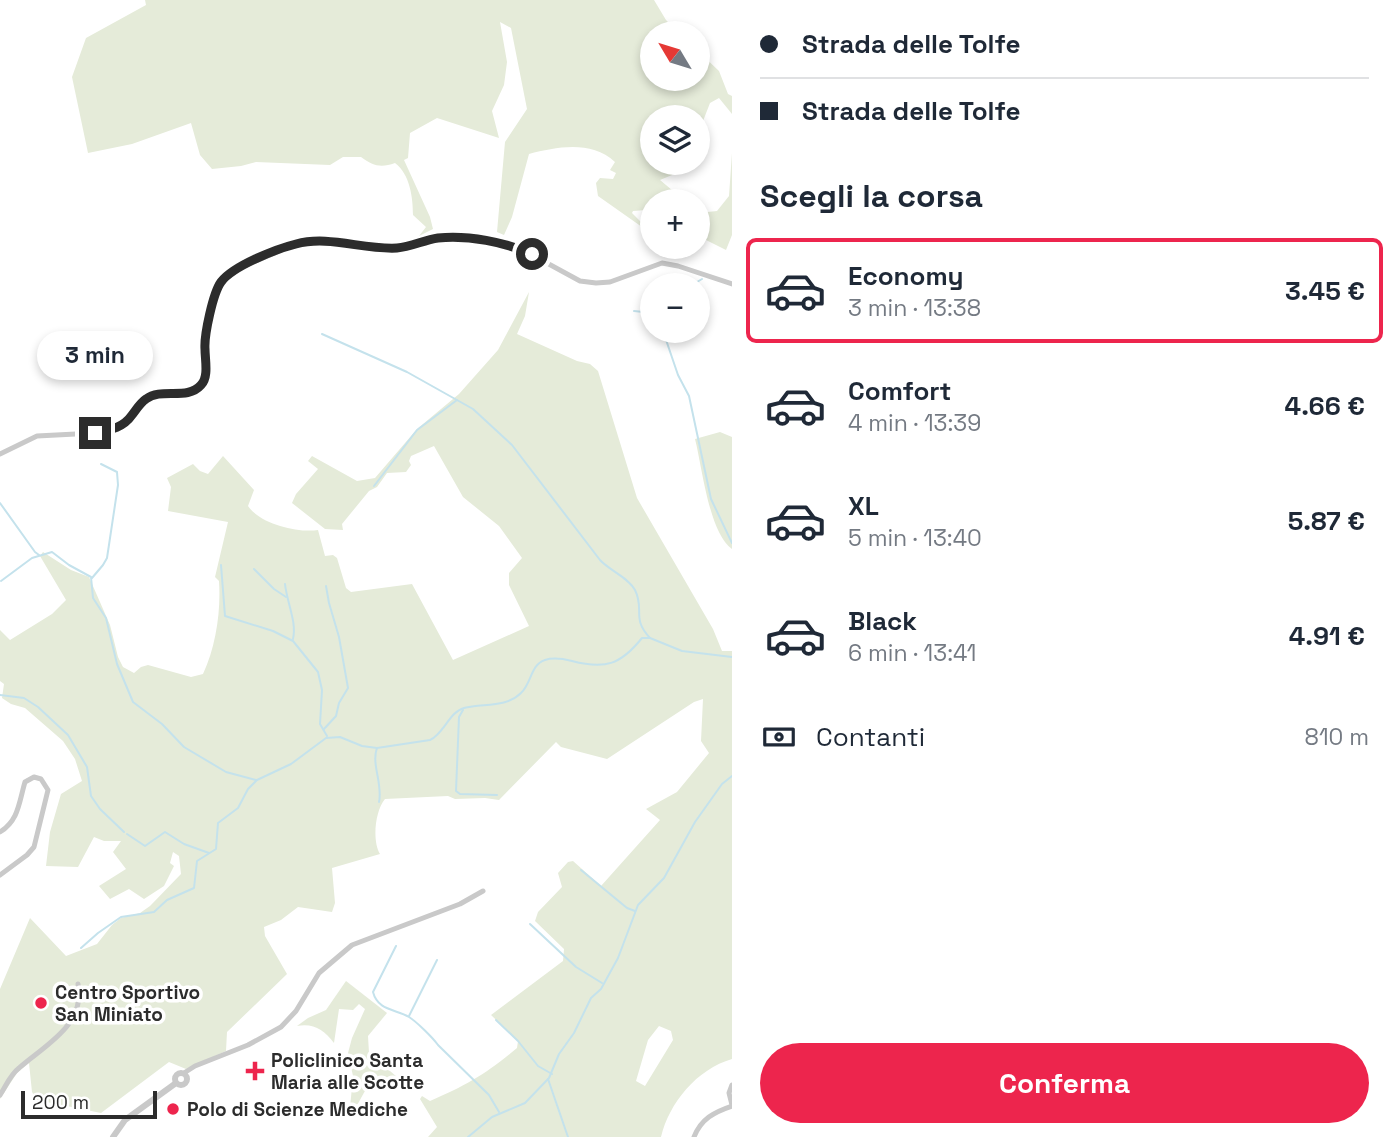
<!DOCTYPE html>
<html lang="it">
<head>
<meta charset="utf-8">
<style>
	:root { --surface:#fff; --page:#f6f6f7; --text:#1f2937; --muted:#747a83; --line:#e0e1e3; --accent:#ed254d }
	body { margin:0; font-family:"Space Grotesk",sans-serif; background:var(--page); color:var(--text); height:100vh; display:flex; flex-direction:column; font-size:26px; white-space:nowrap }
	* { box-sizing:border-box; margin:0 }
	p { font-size:23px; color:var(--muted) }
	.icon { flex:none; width:38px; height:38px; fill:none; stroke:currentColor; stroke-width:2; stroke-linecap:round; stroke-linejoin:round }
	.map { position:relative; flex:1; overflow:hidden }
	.sheet { display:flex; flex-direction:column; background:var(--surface); width:665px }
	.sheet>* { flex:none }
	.top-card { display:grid; align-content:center; height:154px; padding:0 28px; background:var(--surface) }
	.needle { width:46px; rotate:308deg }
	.tools { position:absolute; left:640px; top:21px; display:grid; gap:14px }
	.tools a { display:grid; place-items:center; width:70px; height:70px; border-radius:50%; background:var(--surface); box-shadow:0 4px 10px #0003; font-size:35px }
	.scale { position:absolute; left:21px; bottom:18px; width:136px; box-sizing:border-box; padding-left:7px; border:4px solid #2c2c2c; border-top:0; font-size:19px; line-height:24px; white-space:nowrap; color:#2c2c2c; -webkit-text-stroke:5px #fff; paint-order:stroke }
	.end { position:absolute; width:32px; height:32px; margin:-16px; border:9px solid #2c2c2c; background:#fff; box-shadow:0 0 0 4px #fff }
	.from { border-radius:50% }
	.bubble { position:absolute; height:49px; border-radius:24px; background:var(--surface); box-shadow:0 4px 10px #0003; font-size:23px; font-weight:700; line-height:49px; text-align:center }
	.top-card b { display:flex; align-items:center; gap:24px; height:66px; font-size:26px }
	.top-card b+b { border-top:2px solid var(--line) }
	.top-card i { width:18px; height:18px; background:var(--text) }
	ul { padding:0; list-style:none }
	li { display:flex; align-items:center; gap:21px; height:105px; margin:0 14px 10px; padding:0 14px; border:4px solid transparent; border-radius:10px }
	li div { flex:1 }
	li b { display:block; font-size:26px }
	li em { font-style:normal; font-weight:700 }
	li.current { border-color:var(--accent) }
	li>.icon { width:63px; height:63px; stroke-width:1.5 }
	h2 { padding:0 28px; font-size:32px; line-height:84px }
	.pay { display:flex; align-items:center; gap:18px; height:77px; padding:0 28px; font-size:26px }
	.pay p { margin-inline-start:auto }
	.primary-button { display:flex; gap:14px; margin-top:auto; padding:14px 28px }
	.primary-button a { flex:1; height:80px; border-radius:42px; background:var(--accent); color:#fff; font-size:28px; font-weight:700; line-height:80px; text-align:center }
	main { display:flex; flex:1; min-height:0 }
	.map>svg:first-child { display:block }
	.green { fill:#e5ebd9; fill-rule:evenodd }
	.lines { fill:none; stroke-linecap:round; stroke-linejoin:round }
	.stream { stroke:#c4e2ec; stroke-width:2 }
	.minor { stroke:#c9c9c9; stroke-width:5 }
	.tertiary { stroke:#c9c9c9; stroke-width:6 }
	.route { stroke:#2c2c2c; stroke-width:9 }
	.poi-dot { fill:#ed254d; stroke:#fff; stroke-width:2.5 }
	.labels { text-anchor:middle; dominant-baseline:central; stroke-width:7; stroke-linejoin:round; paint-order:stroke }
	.poi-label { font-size:19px; font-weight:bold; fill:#2c2c2c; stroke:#fff; text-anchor:start }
</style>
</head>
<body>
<main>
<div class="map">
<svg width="732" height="1137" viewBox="0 0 732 1137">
	<rect width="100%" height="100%" fill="#fff"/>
	<g class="green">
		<path d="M 145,0 L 654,0 L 666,20 L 679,33 L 653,33 L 653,79 L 698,79 L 698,51 L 719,71 L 728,94 L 732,96 L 732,114 L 719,98 L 710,103 L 698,134 L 698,117 L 653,117 L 653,163 L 680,163 L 672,175 L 660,180 L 685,201 L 653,201 L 653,215 L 649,216 L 647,210 L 633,211 L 632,213 L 644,225 L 642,227 L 598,196 L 596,183 L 600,178 L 613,179 L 616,173 L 610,170 L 615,162 C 591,140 557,147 529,154 L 512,217 L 504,235 L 497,232 L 505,142 L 527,109 L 511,28 L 500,22 L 507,62 L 504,85 L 492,111 L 499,138 L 437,118 L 410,133 L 408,158 L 404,160 L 430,217 L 433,229 L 419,236 L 426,227 L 413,215 C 413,198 410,174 395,163 C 381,168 373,166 361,157 L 343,157 L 330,165 L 256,162 L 241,166 L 212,169 L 200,155 L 191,123 L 132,144 L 88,153 L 72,77 L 86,38 L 146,5 Z"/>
		<path d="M 732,153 L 732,235 L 726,250 L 698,236 L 698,213 L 717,211 L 729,196 Z"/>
		<path d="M 529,292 L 525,316 L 517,334 L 577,361 L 590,364 L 598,371 L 637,498 L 713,629 L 722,651 L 732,651 L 732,1059 C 697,1069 669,1103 661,1137 L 428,1137 L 437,1127 L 420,1099 L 422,1096 L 430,1101 C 467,1085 486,1074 517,1048 L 518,1041 L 491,1015 L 563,961 L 564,949 L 535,921 L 538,912 L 562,887 L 558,873 L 568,862 L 573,861 L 601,886 L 660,820 L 646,809 L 677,792 L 709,753 L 701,741 L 703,699 L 694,702 L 607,759 L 561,747 L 556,742 L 499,800 L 485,798 L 455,799 L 448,796 L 385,799 C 375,811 372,841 380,854 L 332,868 L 335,903 L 332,912 L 298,907 L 281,920 L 264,927 L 265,936 L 287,974 L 227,1032 L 226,1051 L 186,1069 L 169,1062 L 101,1113 L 37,1100 L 32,1092 L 29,1063 L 17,1073 L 0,1099 L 0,989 L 30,918 L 66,956 L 97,944 L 112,925 L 121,918 L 140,913 L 150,906 L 181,874 L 179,856 L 173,852 L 170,863 L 174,866 L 164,886 L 144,899 L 129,889 L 110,899 L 99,886 L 126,869 L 113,852 L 121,841 L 104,841 L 94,837 L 78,867 L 46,866 L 50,832 L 61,794 L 82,781 L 75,759 L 63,741 L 25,708 L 11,704 L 2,698 L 4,684 L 0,681 L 0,630 L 10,640 L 52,614 L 66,600 L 40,556 L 43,552 L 71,570 L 89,577 L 110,625 L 118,657 L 123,667 L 134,673 L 141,667 L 148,665 L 191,677 L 203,674 C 216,646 221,611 219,581 L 215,577 L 228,522 L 168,511 L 171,487 L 167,478 L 193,464 L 200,471 L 208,474 L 223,456 L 254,490 L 248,506 C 260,524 298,533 318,530 L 325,556 L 333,555 L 337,558 L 346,588 L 351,592 L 412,584 L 453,660 L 529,626 L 509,585 L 509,573 L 522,558 L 499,526 L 463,497 L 434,446 L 411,456 L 409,461 L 411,465 L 406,472 L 387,473 L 377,487 L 369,491 L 342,524 L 343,530 L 325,529 L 292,503 L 296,494 L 318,469 L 308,461 L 312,456 L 357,481 L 375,478 L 417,429 L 459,394 L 498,350 ZM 659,1026 L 671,1031 L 673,1040 L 645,1086 L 636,1081 L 648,1040 Z"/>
		<path d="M 720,432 L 732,437 L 732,549 C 709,533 702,466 695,439 Z"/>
		<path d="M 346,981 L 387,1013 L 368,1036 L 369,1053 L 397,1077 L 366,1089 L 355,1109 L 350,1108 L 353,1076 L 348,1053 L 352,1038 L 365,1009 L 359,1004 L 353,1010 L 339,1009 L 334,1043 C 324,1030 314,1023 297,1026 L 308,1018 L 326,1010 Z"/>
	</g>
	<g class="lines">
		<g class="stream">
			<path d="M 692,285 L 702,279"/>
			<path d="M 634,311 L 653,313"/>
			<path d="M 663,331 L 678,375 L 689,396 L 711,499 L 732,543"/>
			<path d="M 322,334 L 407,372 L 473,409 L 512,445 L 600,560 C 610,571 628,577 635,590 C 645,610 631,618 650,638"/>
			<path d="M 374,486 L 417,430 L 457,400"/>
			<path d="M 0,503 L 35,552 L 39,555"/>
			<path d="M 221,565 L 225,616 L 273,631 L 293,641 L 318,672 L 322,690 L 320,724 L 327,736"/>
			<path d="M 254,569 L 274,589 L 286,597"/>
			<path d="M 92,578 L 103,565 L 107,558 L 118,485 L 117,472 L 101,464"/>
			<path d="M 1,581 L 32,558 L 52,552 L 69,565 L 91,577 L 93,598 L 106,618 L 117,664 L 133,702 L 162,724 L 184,747 L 226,772 L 256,780"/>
			<path d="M 285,584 C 287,603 297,622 293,639"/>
			<path d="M 0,695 L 24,698 L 38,707 L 68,735 L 87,767 L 91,796 L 100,809 L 124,832"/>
			<path d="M 463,710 L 459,717 L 456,791 L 460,794 L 497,795"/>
			<path d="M 324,729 L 336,716 L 339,703 L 348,688 L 339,637 L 329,603 L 326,586"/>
			<path d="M 377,748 C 371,764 383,784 379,802"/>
			<path d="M 127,834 L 145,846 L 165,832 L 184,844 L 209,853"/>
			<path d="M 581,870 L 627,908 L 635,911"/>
			<path d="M 530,924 L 576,967 L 602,983"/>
			<path d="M 396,946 L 373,992 C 378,1011 396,1009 409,1017 C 417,1022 433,1038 438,1045 L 489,1095 L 499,1112"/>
			<path d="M 81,948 L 98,933 L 121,917 L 154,912 L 167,900 L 194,888 L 197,861 L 216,849 L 218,823 L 238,808 L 248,789 L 257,780 L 291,764 L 326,738 L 340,737 L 362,746 L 377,748 L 430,740 C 444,734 449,712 464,708 C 483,703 506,708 521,693 C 532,683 530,665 545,660 C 554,657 564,659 572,661 C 606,670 621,664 642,638 L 650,638 L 682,651 L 732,657"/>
			<path d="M 409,1016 L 437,960"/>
			<path d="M 496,1020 L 518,1041 L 538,1066 L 552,1074"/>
			<path d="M 548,1079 L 568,1137"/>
			<path d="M 468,1137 L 492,1117 L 525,1103 L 549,1078 L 559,1054 L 574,1033 L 591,998 L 601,989 L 618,958 L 638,905 L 664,878 L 695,822 L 722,784 L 732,776"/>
		</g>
		<g class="minor">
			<path d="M 0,454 L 37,436 L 95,433 L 111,430 L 125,423 L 141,403 L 152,396 L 185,393 L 198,388 L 205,377 L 205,331 L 220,283 L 240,268 L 295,244 L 315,240 L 371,248 L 399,248 L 439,238 L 468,239 L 502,243 L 523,250 L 580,281 L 596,283 L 610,282 L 662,263 L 678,266 L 732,284"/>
			<path d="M 0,832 C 19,820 19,802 25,782 L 34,777 L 41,779 L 48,790 L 34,847 L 27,855 L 0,875"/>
			<path d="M 184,1073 L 195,1066 L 248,1045 L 281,1027 L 296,1011 L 319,973 L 352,945 L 460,904 L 483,891"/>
			<path d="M 732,1085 L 729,1093 L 732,1105"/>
			<path d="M 0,1095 C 6,1086 10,1075 19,1068 C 45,1045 86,1025 78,984"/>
			<path d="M 694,1137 C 701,1119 714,1112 732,1106"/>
		</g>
		<g class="tertiary">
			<circle cx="181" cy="1079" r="6"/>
			<path d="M 113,1137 L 125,1120 L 176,1083"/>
		</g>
	</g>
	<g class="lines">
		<path class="route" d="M 95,433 C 110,430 123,428 132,415 C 136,410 140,403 146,399 C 162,387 187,401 201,385 C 209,377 205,360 205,349 C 204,335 213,293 221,282 C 233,266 276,249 296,244 C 329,235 363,250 397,248 C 411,247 424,240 438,238 C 469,235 504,242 532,254"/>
	</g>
	<g class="poi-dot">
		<circle cx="41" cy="1003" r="7"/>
		<path d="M251.5 1060.5h7v7h7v7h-7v7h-7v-7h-7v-7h7z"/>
		<circle cx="173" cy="1109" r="7"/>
	</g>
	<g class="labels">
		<g class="poi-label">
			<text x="55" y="992">Centro Sportivo<tspan x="55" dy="22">San Miniato</tspan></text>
			<text x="271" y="1060">Policlinico Santa<tspan x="271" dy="22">Maria alle Scotte</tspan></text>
			<text x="187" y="1109">Polo di Scienze Mediche</text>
		</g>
	</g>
</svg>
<div class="tools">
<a><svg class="needle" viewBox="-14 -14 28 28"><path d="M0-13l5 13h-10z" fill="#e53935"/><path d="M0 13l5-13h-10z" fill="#747a83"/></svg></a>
<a><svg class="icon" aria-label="layers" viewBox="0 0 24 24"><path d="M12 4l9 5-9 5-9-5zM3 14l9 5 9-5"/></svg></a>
<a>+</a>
<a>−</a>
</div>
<div class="scale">200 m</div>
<i class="end from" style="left:532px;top:254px"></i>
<i class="end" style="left:95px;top:433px"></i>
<div class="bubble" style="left:37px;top:331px;width:116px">3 min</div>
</div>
<section class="sheet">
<div class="top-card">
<b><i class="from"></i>Strada delle Tolfe</b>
<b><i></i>Strada delle Tolfe</b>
</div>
<h2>Scegli la corsa</h2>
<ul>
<li class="current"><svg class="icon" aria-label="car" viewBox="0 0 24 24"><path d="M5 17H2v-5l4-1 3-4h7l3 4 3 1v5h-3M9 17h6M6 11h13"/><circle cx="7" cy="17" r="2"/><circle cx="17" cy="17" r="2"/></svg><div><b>Economy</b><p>3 min · 13:38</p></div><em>3.45 €</em></li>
<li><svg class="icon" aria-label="car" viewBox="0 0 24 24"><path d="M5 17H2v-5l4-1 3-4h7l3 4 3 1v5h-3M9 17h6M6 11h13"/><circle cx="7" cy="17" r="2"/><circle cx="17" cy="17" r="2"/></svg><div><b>Comfort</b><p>4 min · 13:39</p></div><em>4.66 €</em></li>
<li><svg class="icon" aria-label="car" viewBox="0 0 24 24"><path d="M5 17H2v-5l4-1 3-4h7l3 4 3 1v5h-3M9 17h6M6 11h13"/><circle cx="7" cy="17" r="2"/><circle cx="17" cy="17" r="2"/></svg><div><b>XL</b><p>5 min · 13:40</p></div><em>5.87 €</em></li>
<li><svg class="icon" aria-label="car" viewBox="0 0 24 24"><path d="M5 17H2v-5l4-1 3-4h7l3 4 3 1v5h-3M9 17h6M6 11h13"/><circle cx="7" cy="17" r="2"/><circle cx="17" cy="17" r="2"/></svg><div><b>Black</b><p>6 min · 13:41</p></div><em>4.91 €</em></li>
</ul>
<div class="pay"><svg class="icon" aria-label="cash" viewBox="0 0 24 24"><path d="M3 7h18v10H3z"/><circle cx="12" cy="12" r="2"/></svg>Contanti<p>810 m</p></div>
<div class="primary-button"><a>Conferma</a></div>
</section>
</main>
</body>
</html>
